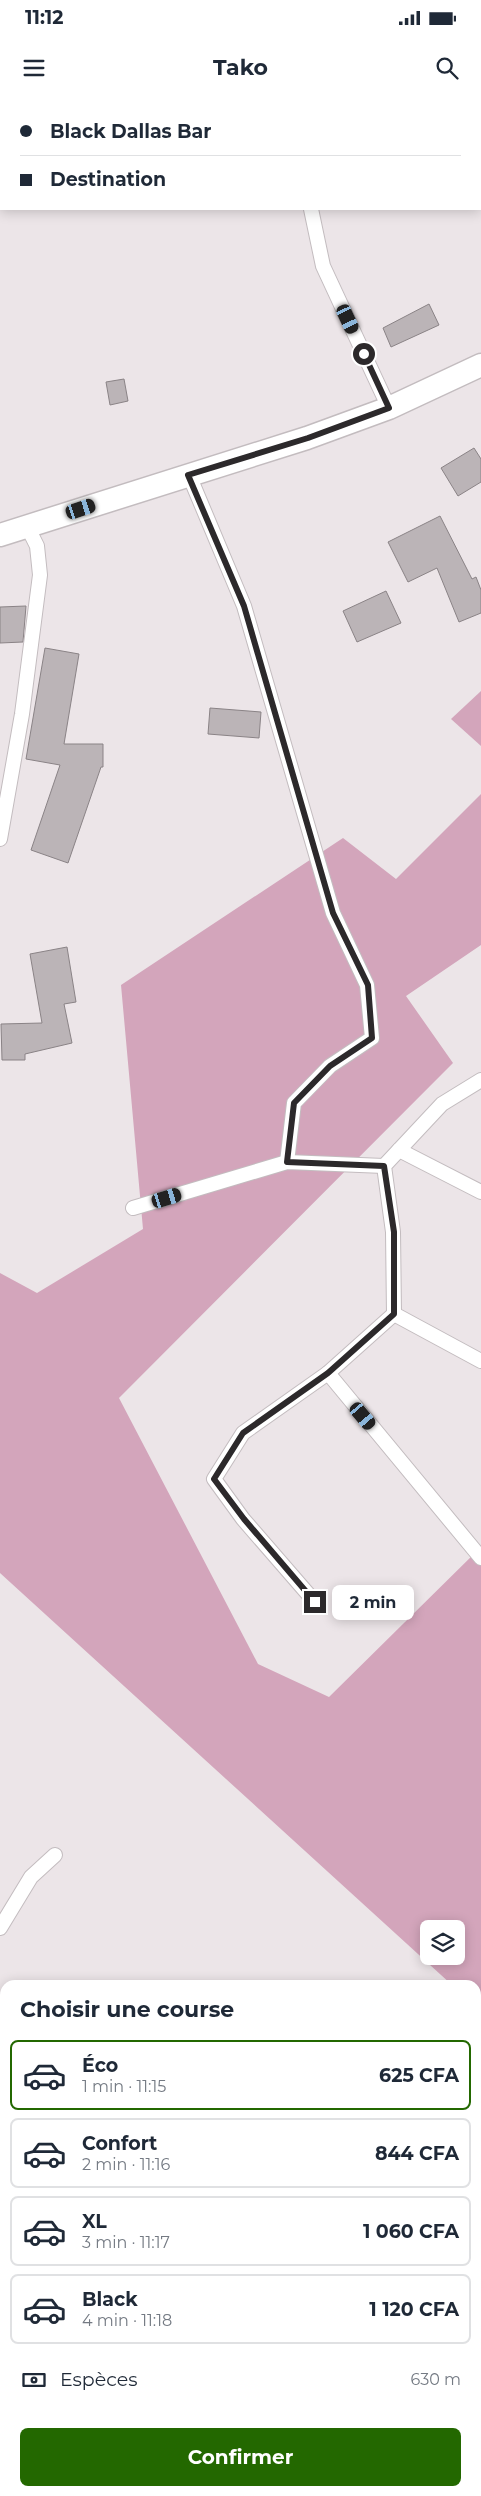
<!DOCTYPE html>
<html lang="fr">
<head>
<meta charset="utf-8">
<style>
	:root { --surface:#fff; --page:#f2f2f3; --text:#1f2937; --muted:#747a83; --line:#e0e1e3; --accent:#236800 }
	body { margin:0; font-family:Montserrat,sans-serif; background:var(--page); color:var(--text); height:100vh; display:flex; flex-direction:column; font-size:19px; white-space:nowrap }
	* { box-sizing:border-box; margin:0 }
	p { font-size:16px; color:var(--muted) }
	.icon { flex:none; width:28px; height:28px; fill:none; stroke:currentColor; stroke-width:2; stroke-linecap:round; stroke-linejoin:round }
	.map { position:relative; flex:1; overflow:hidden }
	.drawer { position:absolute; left:0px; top:1880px; width:481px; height:516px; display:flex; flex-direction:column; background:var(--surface); border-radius:15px 15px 0 0; box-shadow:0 2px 12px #0003 }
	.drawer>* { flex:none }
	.top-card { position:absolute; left:0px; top:0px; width:481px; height:110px; box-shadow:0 2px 12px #0003; display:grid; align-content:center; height:110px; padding:0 20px; background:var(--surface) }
	.fabs { position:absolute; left:420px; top:1820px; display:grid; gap:10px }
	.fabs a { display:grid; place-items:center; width:45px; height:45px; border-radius:8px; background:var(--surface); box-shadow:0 2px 12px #0003; font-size:25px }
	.end { position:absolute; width:22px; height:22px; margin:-11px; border:6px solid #2c292b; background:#fff; box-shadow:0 0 0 2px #fff }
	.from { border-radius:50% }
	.bubble { position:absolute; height:35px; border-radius:8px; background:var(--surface); box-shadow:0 2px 12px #0003; font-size:16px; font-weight:700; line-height:35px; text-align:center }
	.car { position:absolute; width:15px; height:30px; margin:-15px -8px; border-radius:6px; box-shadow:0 0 4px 1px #0007; background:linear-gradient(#222 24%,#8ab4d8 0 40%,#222 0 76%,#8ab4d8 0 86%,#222 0) }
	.top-card b { display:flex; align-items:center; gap:18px; height:48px; font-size:19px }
	.top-card b+b { border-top:1px solid var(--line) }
	.top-card i { width:12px; height:12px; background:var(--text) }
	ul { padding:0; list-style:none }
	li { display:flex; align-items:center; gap:15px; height:70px; margin:0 10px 8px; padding:0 10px; border:2px solid var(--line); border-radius:8px }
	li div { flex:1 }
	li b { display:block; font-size:19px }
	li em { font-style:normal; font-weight:700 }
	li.on { border-color:var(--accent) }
	li>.icon { width:45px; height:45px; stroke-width:1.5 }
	h2 { padding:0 20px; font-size:22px; line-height:60px }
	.pay { display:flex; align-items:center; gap:12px; height:55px; padding:0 20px; font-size:19px }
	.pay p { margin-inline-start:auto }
	.action { display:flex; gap:10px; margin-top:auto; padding:10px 20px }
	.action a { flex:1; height:58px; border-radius:8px; background:var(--accent); color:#fff; font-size:20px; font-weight:700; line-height:58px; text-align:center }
	.status { display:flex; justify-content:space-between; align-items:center; height:35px; padding:0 25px; background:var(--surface); direction:ltr }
	.status svg { height:14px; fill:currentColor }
	header { display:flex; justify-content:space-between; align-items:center; height:65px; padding:0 20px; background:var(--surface); font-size:22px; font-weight:700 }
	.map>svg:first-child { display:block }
	.green { fill:#d3a5bb; fill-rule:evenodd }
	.building { fill:#bbb4b7; stroke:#8a8386 }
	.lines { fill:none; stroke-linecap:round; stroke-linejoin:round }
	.minor-casing { stroke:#c3bcbf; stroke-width:16 }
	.primary-casing { stroke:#c3bcbf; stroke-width:25 }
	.minor { stroke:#fff; stroke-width:14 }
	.primary { stroke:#fff; stroke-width:22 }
	.route { stroke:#2c292b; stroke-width:6 }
</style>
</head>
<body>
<div class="status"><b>11:12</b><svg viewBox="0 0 49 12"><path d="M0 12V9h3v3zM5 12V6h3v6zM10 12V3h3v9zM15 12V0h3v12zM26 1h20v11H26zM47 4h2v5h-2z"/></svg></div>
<header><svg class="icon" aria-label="menu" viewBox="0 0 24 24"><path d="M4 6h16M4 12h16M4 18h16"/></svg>Tako<svg class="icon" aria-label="search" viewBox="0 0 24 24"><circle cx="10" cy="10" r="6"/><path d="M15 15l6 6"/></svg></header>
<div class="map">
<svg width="481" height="2396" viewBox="0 0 481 2396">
	<rect width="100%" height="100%" fill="#ece5e8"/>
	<g class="green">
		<path d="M 481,591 L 481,646 L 451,619 Z"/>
		<path d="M 481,694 L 481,845 L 406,896 L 453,963 L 119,1298 L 258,1564 L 329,1597 L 481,1447 L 481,2303 L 477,2300 L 476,1885 L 452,1885 L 0,1473 L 0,1173 L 37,1193 L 143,1129 L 121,885 L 343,738 L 396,779 ZM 429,1829 L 456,1829 L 456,1856 L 429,1856 Z"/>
	</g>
	<g class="building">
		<path d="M 429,204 L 439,225 L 391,247 L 383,228 Z"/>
		<path d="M 124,279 L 128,301 L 110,305 L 106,282 Z"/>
		<path d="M 474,348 L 481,359 L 481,382 L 458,396 L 441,368 Z"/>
		<path d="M 440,416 L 472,479 L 476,477 L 481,490 L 481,513 L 459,522 L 437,468 L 408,482 L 388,442 Z"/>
		<path d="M 386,491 L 401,523 L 357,542 L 343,511 Z"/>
		<path d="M 26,506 L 23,542 L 0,543 L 0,507 Z"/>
		<path d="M 45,548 L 79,554 L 64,644 L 103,644 L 103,667 L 101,667 L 68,763 L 31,750 L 60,665 L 26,659 Z"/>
		<path d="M 210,608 L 261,612 L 259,638 L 208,634 Z"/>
		<path d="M 67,847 L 76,902 L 64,904 L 72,943 L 25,954 L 25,960 L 2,960 L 1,924 L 42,923 L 30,854 Z"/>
	</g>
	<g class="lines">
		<defs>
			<g id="minor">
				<path d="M 315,1 L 315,0"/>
				<path d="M 311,109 L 323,166 L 389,308"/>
				<path d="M 189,375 L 244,506 L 333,813 L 367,885 L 372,938 L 330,966 L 294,1003 L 287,1062"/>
				<path d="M 0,739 L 22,614 L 40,475 L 37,446 L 27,426"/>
				<path d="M 399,1050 L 481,1092"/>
				<path d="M 133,1108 L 287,1062 L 384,1066"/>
				<path d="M 394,1214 L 481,1261"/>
				<path d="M 328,1273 L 481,1458"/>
				<path d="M 315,1502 L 243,1419 L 214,1379 L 243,1333 L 328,1273 L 394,1214 L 393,1132 L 384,1066 L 442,1004 L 481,980"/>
				<path d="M 0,1828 L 31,1777 L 55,1755"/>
				<path d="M 0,2003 L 5,2006"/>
				<path d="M 476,2079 L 481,2065"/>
				<path d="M 0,2226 L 5,2231"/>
				<path d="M 0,2276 L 5,2267"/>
				<path d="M 367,2391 L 385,2396"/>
				<path d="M 70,2396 L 72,2391"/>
				<path d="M 308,2396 L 309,2391"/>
			</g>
			<path id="primary" d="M 0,435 L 307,338 L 389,308 L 481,265"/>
		</defs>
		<use href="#minor" class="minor-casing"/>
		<use href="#primary" class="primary-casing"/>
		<use href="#minor" class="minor"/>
		<use href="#primary" class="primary"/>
	</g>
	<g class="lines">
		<path class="route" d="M 315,1502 L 244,1419 L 214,1379 L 243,1333 L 328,1273 L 394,1214 L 394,1132 L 384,1066 L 287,1062 L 294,1003 L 330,966 L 372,938 L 368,885 L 333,813 L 244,506 L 188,375 L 308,338 L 389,308 L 364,254"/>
	</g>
</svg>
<div class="fabs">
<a><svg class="icon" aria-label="layers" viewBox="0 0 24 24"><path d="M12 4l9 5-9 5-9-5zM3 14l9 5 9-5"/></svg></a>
</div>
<i class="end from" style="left:364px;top:254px"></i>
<i class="end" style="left:315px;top:1502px"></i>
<div class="bubble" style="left:332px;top:1485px;width:82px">2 min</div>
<i class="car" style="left:348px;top:219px;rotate:155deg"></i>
<i class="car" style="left:81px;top:409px;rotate:72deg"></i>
<i class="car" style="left:167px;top:1098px;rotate:73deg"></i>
<i class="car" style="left:363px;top:1316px;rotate:140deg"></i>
<div class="top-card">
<b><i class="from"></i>Black Dallas Bar</b>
<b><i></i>Destination</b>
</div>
<section class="drawer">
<h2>Choisir une course</h2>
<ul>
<li class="on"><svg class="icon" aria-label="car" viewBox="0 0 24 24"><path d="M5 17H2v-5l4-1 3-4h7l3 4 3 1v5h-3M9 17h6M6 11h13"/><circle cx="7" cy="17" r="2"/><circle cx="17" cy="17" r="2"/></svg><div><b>Éco</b><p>1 min · 11:15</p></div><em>625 CFA</em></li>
<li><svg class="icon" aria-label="car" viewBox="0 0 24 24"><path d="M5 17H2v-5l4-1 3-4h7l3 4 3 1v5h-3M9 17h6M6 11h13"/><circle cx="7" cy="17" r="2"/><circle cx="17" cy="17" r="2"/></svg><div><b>Confort</b><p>2 min · 11:16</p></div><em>844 CFA</em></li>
<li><svg class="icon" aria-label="car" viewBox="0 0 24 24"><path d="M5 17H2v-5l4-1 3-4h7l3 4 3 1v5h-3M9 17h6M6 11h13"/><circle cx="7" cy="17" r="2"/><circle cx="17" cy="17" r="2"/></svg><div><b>XL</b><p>3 min · 11:17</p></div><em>1 060 CFA</em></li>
<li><svg class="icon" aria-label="car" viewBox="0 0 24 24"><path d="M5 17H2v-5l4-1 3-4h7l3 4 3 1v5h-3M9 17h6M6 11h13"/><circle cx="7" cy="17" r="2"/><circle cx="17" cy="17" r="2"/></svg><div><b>Black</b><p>4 min · 11:18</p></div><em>1 120 CFA</em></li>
</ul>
<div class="pay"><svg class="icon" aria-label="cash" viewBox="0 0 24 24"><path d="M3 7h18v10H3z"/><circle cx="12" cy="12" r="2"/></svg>Espèces<p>630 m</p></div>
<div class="action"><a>Confirmer</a></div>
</section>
</div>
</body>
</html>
